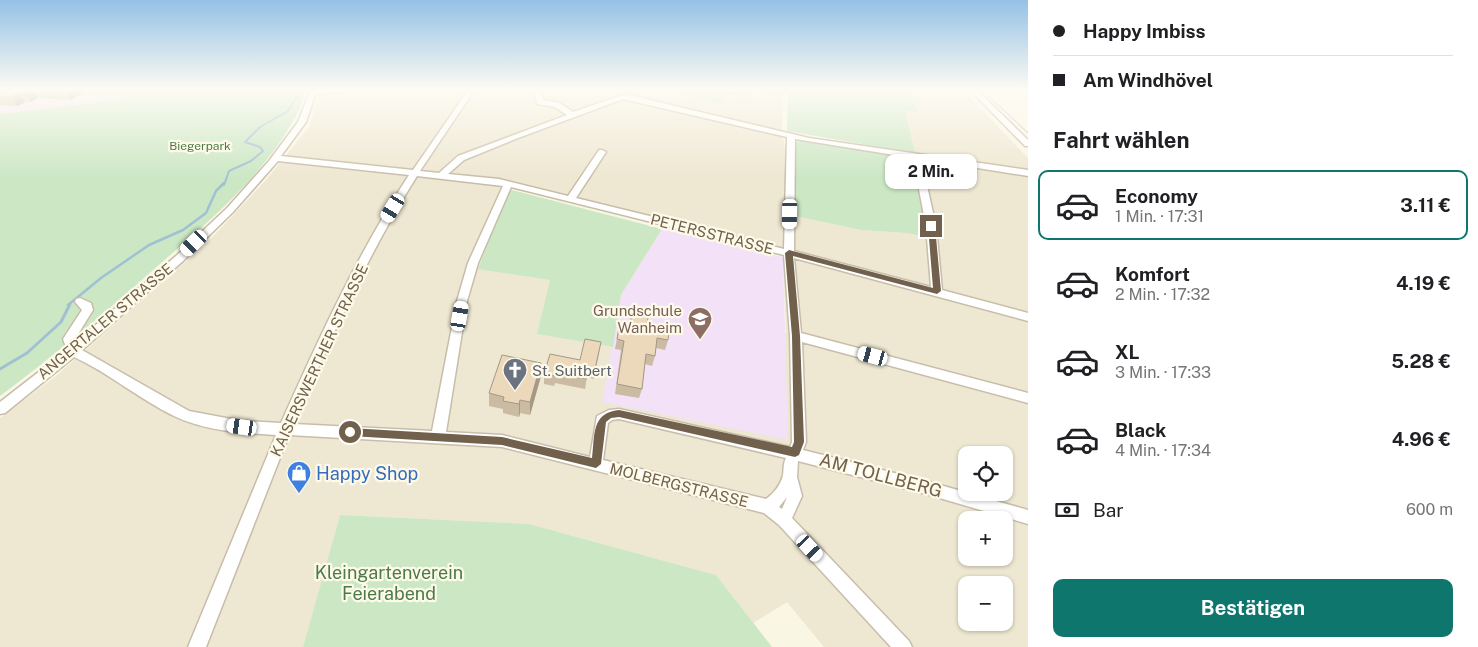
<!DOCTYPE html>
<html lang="de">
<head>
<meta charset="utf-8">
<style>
	:root { --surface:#fff; --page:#f2f2f2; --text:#202124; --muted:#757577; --line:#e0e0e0; --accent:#0f766e }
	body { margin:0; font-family:"Public Sans",sans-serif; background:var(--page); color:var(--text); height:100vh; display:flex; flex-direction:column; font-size:19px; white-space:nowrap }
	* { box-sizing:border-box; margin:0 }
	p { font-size:16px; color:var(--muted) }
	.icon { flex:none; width:28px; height:28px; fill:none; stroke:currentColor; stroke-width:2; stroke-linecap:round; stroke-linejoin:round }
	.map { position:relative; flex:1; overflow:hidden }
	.side { display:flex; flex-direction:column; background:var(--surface); width:450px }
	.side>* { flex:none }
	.hud { display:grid; align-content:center; height:110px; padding:0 25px; background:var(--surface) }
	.tools { position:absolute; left:958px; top:446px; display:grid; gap:10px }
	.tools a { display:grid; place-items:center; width:55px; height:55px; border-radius:10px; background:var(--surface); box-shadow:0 1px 4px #0004; font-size:25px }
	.end { position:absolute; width:22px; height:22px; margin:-11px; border:6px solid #71614c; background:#fff; box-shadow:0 0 0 2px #fff }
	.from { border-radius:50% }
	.bubble { position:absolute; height:35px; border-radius:10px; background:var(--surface); box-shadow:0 1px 4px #0004; font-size:16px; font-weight:700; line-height:35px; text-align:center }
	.car { position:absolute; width:15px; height:30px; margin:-15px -8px; border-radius:6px; box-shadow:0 0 4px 1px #0007; background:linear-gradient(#fff 24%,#345 0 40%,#fff 0 76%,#345 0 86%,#fff 0) }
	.hud b { display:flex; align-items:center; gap:18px; height:48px; font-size:19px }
	.hud b+b { border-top:1px solid var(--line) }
	.hud i { width:12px; height:12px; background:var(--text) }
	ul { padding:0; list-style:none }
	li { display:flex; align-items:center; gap:15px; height:70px; margin:0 10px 8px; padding:0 15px; border:2px solid transparent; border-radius:10px }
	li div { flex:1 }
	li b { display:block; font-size:19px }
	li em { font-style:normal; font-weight:700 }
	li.selected { border-color:var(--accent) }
	li>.icon { width:45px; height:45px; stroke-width:1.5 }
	h2 { padding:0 25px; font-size:22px; line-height:60px }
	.pay { display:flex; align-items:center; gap:12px; height:55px; padding:0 25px; font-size:19px }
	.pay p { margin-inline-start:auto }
	.primary-button { display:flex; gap:10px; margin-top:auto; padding:10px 25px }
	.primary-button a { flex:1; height:58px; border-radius:10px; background:var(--accent); color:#fff; font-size:20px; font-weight:700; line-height:58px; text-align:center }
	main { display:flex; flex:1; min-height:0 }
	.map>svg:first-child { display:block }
	.residential { fill:#eee7d1; fill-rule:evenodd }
	.education { fill:#f3e1f7 }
	.green { fill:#cbe7c4 }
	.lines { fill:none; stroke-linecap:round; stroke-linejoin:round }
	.stream-far2 { stroke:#a1c1d3; stroke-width:2 }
	.stream-far1 { stroke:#a1c1d3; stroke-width:2.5 }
	.stream { stroke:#a1c1d3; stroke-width:3 }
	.minor-casing { stroke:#c8bdaa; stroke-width:3 }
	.minor { fill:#fff; fill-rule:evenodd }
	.tram { stroke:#bba4c3; stroke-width:1 }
	.wall { fill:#cbbba2 }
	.shaded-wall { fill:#a59884 }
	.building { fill:#ecd9bc; stroke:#a59884 }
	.route { fill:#71614c }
	.labels { text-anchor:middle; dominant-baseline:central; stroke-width:4.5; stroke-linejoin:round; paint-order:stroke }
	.far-park-label { font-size:12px; fill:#4c7b47; stroke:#fefaea }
	.street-label { font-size:15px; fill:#71614c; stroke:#fefaea }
	.education-label { font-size:15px; fill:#785e54; stroke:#fefaea; text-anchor:end }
	.worship-label { font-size:15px; fill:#5b616d; stroke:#fefaea; text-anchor:start }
	.near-shop-label { font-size:18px; fill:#366cbe; stroke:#fefaea; text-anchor:start }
	.near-street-label { font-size:18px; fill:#71614c; stroke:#fefaea }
	.near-park-label { font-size:18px; fill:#4c7b47; stroke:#fefaea }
</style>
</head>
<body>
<main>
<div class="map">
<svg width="1028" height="647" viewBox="0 0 1028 647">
	<rect width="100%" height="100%" fill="#faf6e4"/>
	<path class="residential" d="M 319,89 L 678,89 L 682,94 L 728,94 L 745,97 L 753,91 L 783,97 L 782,131 L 786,156 L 785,249 L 512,182 L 478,268 L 550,280 L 537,334 L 613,347 L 603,402 L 786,333 L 783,257 L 795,259 L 795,216 L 861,230 L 906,233 L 931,238 L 905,111 L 919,112 L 906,89 L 962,89 L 1028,158 L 1028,647 L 824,647 L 787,602 L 753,623 L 716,575 L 529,524 L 340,515 L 303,647 L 0,647 L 0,418 L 56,376 L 208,242 L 266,180 L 309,127 L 319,96 ZM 966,455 L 1004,455 L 1004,492 L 966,492 ZM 966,520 L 1004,520 L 1004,558 L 966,558 ZM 966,585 L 1004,585 L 1004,622 L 966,622 Z"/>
	<g class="education">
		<path d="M 0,89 L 141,89 L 124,99 L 0,114 Z"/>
		<path d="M 662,229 L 783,257 L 788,440 L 602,402 L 621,295 Z"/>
	</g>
	<g class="green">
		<path d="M 141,89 L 306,89 C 303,96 302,104 299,110 C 266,175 207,223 153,270 C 104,314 53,356 0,396 L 0,114 L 124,99 Z"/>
		<path d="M 678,89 L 906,89 L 919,112 L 905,111 L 915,153 L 787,131 L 788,93 L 782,93 L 783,97 L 753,91 L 745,97 L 728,94 L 720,103 L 682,94 Z"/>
		<path d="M 803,141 L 913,159 L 920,185 L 928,237 L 906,233 L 861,230 L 795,216 L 796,142 Z"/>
		<path d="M 508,189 L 662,229 L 621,295 L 613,347 L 537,334 L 550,280 L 478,269 Z"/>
		<path d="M 340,515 L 529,524 L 716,575 L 772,647 L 303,647 Z"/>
	</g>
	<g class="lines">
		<path class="stream-far2" d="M 224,185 L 229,171 L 251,161 L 263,151 L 260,147 L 245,142 L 260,127 L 288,111 L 297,97"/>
		<path class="stream-far1" d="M 68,305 L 101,278 L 149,245 L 183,230 L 206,213 L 216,191 L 224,183"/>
		<path class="stream" d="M 0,369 L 27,353 L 61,322 L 70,304"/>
		<defs>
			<g id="minor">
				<path d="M 311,89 L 317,89 L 317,90 L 351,89 L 348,91 L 315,95 L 306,122 L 281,156 L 413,170 L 469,89 L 475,89 L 420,171 L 439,173 L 458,156 L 567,115 L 555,107 L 537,104 L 534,89 L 540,89 L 543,100 L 560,103 L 573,112 L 620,96 L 629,95 L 809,138 L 1028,170 L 1028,176 L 921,159 L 936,226 L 942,290 L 1028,313 L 1028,321 L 794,258 L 801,333 L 1028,393 L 1028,403 L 802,342 L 806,442 L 803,450 L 926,481 L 1028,510 L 1028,524 L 926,494 L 798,461 L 797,477 L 802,496 L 792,518 L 909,641 L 912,647 L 891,647 L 779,525 L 764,513 L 502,447 L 289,435 L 206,647 L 188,647 L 276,435 C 242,433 205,431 174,416 C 139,399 109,373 74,357 L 5,413 L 0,414 L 0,402 L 67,350 L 63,339 L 82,310 L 75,302 L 76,299 L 80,298 L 91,303 L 93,310 L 75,339 L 76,342 L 176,256 L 227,208 L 269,161 L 298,122 ZM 623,99 L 787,137 L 784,249 L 576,198 L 606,152 L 602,150 L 599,150 L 568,196 L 499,179 L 448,174 L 464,160 L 518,138 ZM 795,139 L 913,158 L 926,226 L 931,287 L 794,251 ZM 278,161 L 409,175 C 358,253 319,338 281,423 L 242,421 L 189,411 L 82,350 L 183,261 L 233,212 ZM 417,176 L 503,186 L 468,263 L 457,301 L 432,431 L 294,424 C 330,339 368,254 417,176 ZM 511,187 L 784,255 L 790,336 L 792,442 L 790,447 L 619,409 L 609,410 L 597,416 L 590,457 L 502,435 L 446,432 L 467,301 L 478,263 ZM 619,419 L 786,458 C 783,464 784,469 783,475 C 781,485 773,494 766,499 L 603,460 L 608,423 L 612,420 ZM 787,497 L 782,509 L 779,507 Z"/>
				<path d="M 586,89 L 592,89 L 593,90 L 590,92 Z"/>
				<path d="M 969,89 L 976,89 L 1028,140 L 1028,146 L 1025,146 Z"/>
			</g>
		</defs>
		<use href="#minor" class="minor-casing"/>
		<use href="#minor" class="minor"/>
		<path class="tram" d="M 981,89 L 1028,133"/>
	</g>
	<g class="wall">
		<path d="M 7,89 L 131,89 L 126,92 L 87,90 L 71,100 L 38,98 L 31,102 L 25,102 L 18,106 L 0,105 L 0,92 Z"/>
		<path d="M 632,314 L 647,326 L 668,340 L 665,350 L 656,348 L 655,356 L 652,366 L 645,364 L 642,389 L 639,398 L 615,394 L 621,350 L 615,349 L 619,328 L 629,330 Z"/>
		<path d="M 601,342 L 594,379 L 587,377 L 585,389 L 555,383 L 554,386 L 544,384 L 544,374 L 580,360 Z"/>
		<path d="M 541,376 L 530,415 L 520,413 L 519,417 L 503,413 L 503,409 L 489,406 L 489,393 Z"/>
	</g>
	<g class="shaded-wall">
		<path d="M 32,89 L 38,98 L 31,102 L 25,94 Z"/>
		<path d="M 70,89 L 87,89 L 87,90 L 71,100 L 66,92 Z"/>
		<path d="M 124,89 L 131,89 L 126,92 Z"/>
		<path d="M 19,93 L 25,102 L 18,106 L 12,97 Z"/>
		<path d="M 541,363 L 541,376 L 530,415 L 530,402 Z"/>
		<path d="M 520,400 L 520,413 L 519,417 L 519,404 Z"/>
	</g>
	<g class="building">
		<path d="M 7,89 L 70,89 L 66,92 L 32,89 L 25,94 L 19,93 L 12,97 L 0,97 L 0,92 Z"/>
		<path d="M 632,314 L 648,317 L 647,326 L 669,330 L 668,340 L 657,338 L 655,356 L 646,354 L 642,389 L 617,384 L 624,341 L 617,339 L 619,328 L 629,330 Z"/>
		<path d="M 585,339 L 601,342 L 595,369 L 589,368 L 586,379 L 556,373 L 555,376 L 544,374 L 550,354 L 580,360 Z"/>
		<path d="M 502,355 L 541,363 L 530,402 L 520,400 L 519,404 L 503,401 L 504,397 L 489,393 Z"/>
	</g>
	<linearGradient id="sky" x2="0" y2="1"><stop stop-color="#95c1e6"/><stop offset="0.5" stop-color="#fdfbf3"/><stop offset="1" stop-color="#fdfbf3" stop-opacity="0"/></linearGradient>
	<rect width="1028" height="179" fill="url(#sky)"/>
	<path class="route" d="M 931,224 L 935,226 L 941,291 L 937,294 L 793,256 L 800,336 L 804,442 L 799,455 L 795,457 L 619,417 L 611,418 L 606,422 L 601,464 L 596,468 L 502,445 L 350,436 L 345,432 L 350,428 L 502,437 L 592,458 C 595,435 591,413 619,410 L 792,447 L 794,442 L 792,336 L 785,253 L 789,250 L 933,288 L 928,226 Z"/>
	<defs>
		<symbol id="school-pin" viewBox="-11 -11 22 30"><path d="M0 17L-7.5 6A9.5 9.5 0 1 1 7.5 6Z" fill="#8d6e63" stroke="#fefaea"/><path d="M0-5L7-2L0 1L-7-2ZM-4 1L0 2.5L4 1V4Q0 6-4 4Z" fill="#fff"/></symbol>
		<symbol id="church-pin" viewBox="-11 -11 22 30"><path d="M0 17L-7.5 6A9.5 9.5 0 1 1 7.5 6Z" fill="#6b7280" stroke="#fefaea"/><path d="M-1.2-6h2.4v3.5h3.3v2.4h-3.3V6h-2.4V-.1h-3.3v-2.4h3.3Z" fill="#fff"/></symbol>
		<symbol id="shop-pin" viewBox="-11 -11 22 30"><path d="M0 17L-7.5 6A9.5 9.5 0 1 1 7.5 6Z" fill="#3f7fe0" stroke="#fefaea"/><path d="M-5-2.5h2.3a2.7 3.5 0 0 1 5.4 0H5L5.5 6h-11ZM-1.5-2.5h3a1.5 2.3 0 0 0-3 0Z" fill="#fff"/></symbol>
	</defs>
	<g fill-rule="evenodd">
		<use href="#school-pin" x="686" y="305" width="28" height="38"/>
		<use href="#church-pin" x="501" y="356" width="28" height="38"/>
		<use href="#shop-pin" x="285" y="459" width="28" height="38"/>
	</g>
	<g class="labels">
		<g class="far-park-label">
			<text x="200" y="146">Biegerpark</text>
		</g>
		<g class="street-label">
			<text transform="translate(712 234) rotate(14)">PETERSSTRASSE</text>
			<text transform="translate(105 321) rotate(-40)">ANGERTALER STRASSE</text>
			<text transform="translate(319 360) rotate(-65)">KAISERSWERTHER STRASSE</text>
			<text transform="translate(679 485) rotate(14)">MOLBERGSTRASSE</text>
		</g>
		<g class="education-label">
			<text x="682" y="310">Grundschule<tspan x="682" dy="17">Wanheim</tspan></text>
		</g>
		<g class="worship-label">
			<text x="532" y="370">St. Suitbert</text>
		</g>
		<g class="near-shop-label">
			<text x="316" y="473">Happy Shop</text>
		</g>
		<g class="near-street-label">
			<text transform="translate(881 475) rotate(15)">AM TOLLBERG</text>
		</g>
		<g class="near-park-label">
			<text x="389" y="572">Kleingartenverein<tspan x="389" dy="21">Feierabend</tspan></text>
		</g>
	</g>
</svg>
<div class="tools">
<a><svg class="icon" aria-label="locate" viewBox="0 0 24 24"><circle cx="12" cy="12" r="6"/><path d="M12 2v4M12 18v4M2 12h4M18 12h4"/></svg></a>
<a>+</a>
<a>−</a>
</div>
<i class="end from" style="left:350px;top:432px"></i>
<i class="end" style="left:931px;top:226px"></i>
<div class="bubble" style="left:885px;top:154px;width:92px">2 Min.</div>
<i class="car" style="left:393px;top:208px;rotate:211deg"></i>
<i class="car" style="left:790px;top:214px;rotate:181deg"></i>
<i class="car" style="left:194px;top:243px;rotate:226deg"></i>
<i class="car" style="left:460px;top:316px;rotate:10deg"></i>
<i class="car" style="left:873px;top:356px;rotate:285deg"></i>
<i class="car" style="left:242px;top:427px;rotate:278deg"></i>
<i class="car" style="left:810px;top:548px;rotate:137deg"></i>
</div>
<section class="side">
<div class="hud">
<b><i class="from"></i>Happy Imbiss</b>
<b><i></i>Am Windhövel</b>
</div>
<h2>Fahrt wählen</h2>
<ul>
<li class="selected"><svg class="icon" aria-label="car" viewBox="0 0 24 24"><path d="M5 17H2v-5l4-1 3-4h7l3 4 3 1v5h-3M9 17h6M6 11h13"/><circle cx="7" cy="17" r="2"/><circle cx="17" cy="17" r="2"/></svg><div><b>Economy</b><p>1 Min. · 17:31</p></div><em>3.11 €</em></li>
<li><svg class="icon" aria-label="car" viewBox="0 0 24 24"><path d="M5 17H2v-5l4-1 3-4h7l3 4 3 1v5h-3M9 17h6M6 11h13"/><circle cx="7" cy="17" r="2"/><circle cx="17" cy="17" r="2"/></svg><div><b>Komfort</b><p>2 Min. · 17:32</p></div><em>4.19 €</em></li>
<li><svg class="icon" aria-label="car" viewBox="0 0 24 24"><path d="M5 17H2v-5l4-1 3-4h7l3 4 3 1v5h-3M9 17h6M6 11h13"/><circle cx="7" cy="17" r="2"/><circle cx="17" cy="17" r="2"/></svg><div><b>XL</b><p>3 Min. · 17:33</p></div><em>5.28 €</em></li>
<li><svg class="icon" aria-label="car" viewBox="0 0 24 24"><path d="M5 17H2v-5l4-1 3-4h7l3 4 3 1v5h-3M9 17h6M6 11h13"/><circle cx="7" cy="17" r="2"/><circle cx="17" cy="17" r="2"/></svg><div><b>Black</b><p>4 Min. · 17:34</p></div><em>4.96 €</em></li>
</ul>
<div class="pay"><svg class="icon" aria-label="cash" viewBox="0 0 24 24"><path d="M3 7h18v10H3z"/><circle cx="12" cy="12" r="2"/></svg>Bar<p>600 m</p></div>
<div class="primary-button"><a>Bestätigen</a></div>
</section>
</main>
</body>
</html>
